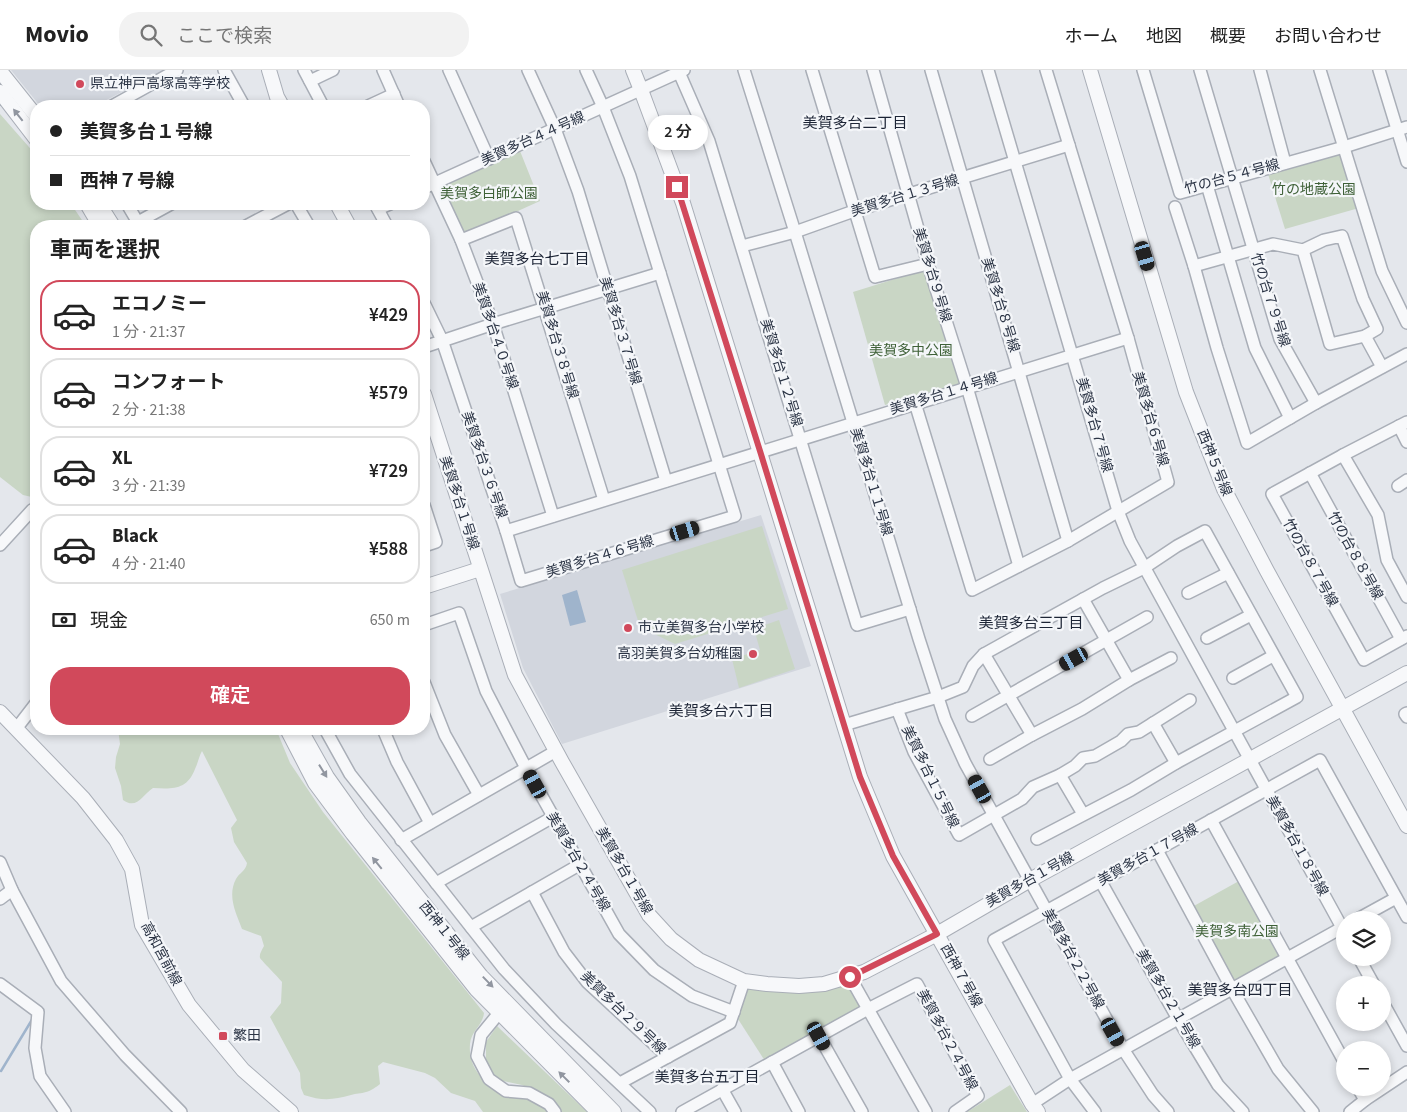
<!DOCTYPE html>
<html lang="ja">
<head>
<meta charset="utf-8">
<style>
	:root { --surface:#fff; --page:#f2f2f2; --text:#222; --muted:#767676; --line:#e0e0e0; --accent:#d1495b }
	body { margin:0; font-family:"Source Sans 3","Noto Sans JP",sans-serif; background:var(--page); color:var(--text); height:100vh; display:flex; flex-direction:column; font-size:19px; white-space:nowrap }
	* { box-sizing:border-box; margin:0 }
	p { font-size:16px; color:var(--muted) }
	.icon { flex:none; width:28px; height:28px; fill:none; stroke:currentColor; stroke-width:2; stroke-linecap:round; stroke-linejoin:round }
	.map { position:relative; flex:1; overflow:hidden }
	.drawer { position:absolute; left:30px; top:150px; width:400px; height:515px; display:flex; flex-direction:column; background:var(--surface); border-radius:20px; box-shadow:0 2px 8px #0003 }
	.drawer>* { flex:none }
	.guide { position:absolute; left:30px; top:30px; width:400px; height:110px; border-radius:20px; box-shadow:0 2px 8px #0003; display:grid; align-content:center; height:110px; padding:0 20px; background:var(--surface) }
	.tools { position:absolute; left:1336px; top:841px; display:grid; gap:10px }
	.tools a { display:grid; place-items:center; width:55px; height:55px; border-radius:50%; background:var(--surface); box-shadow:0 2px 8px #0003; font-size:25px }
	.end { position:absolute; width:22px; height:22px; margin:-11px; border:6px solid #d1495b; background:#fff; box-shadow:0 0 0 2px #fff }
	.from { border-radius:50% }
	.bubble { position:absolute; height:35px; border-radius:18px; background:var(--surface); box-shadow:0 2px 8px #0003; font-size:16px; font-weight:600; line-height:35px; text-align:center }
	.car { position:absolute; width:15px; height:30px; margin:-15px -8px; border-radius:6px; box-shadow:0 0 4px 1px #0007; background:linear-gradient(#222 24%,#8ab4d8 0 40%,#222 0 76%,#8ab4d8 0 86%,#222 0) }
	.guide b { display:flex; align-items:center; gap:18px; height:48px; font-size:19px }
	.guide b+b { border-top:1px solid var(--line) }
	.guide i { width:12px; height:12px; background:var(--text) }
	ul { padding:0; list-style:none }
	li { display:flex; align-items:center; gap:15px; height:70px; margin:0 10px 8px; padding:0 10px; border:2px solid var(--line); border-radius:20px }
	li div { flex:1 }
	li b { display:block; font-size:19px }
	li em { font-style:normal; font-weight:600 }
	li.active { border-color:var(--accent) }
	li>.icon { width:45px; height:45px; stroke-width:1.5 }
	h2 { padding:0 20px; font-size:22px; line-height:60px }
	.pay { display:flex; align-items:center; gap:12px; height:55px; padding:0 20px; font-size:19px }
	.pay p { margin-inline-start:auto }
	.cta { display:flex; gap:10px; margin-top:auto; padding:10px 20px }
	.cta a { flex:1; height:58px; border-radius:20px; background:var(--accent); color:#fff; font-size:20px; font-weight:600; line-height:58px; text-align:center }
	header { display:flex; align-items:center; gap:30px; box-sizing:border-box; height:70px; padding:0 25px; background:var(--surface); border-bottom:1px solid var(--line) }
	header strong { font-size:24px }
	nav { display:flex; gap:28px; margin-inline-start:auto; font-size:18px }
	.search { width:350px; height:45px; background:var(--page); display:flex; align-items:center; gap:12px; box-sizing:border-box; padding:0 18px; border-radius:20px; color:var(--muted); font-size:19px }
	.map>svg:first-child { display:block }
	.built { fill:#d2d6de }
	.green { fill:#c9d6c5 }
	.water { fill:#9fb4cc }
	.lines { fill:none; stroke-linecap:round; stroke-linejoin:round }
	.stream { stroke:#9fb4cc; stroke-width:2.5 }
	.minor-casing { stroke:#a9aeb7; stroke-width:14 }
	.tertiary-casing { stroke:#a9aeb7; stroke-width:16 }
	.minor { stroke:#f7f8fa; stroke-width:11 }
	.tertiary { stroke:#f7f8fa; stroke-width:14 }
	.oneway { fill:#9196a0 }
	.route { stroke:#d1495b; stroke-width:6 }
	.poi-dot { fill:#d1495b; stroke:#f4f6f9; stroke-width:2 }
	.labels { text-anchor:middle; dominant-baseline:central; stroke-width:4.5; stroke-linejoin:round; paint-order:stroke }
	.poi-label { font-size:14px; fill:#2b3445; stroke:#f4f6f9; text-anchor:start }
	.street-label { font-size:14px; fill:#2b3445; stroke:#f4f6f9 }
	.park-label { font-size:14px; fill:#3f6138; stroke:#f4f6f9 }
	.neighbourhood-label { font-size:15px; fill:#1d2536; stroke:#f4f6f9 }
</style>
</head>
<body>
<header>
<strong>Movio</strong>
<div class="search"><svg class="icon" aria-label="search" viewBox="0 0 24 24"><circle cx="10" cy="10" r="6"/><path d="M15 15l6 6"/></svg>ここで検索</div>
<nav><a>ホーム</a><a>地図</a><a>概要</a><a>お問い合わせ</a></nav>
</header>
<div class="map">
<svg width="1407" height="1042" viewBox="0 0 1407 1042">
	<rect width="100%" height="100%" fill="#e4e7ec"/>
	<g class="built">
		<path d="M 11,0 L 164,0 L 95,36 L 40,36 Z"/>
		<path d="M 761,445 L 811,596 L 562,674 L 523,598 L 500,524 Z"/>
	</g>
	<g class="green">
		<path d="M 0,44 L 36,85 L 36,134 L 71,134 L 86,156 L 36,156 L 36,428 L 23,425 L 0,407 Z"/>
		<path d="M 520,81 L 540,131 L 469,163 L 463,161 L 443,119 L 445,115 Z"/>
		<path d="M 1338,82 L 1342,84 L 1359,138 L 1285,159 L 1268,104 Z"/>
		<path d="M 927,199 L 961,313 L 885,335 L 853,222 Z"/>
		<path d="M 762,456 L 788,539 L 675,574 L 640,557 L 622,500 Z"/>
		<path d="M 779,550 L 795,599 L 739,618 L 732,589 L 760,580 L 754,559 Z"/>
		<path d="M 118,659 L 276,659 L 290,693 L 323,742 L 484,943 C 483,955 471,961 470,974 C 469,986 472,996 480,1006 C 484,1010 487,1015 491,1018 C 506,1029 534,1024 547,1042 L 483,1042 L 475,1031 L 451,1023 L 435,1008 L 425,1003 L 383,992 L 378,996 L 380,1014 C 376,1017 371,1021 366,1022 C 361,1024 356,1023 351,1025 C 333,1030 322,1031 304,1025 L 301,1018 L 300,1003 L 270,947 L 281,933 L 282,912 C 279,908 261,890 260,888 C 259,884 262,880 264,876 L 261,866 L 242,859 C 236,843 227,826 236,809 C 239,803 246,801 247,793 L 234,772 L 231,758 L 237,750 L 202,681 C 199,686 198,693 195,699 C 187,720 173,719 153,718 C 142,725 137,740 123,730 L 121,716 L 115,698 L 116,687 L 120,674 Z"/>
		<path d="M 1239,811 L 1280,884 L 1278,889 L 1240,910 L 1233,909 L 1192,837 Z"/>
		<path d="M 848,913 L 860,935 L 859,939 L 765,991 L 738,949 L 748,918 Z"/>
		<path d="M 497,956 L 587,1042 L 559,1042 L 545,1026 L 522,1015 L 499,1010 L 494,1005 L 486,993 L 486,972 Z"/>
		<path d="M 1010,1015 L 1027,1042 L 967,1042 Z"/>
	</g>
	<path class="water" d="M 577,520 L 586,552 L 570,556 L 562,525 Z"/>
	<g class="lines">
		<path class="stream" d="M 1,1001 L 33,948"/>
		<defs>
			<g id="minor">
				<path d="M 224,0 L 244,36"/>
				<path d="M 304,0 L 323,36"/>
				<path d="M 383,0 L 399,36"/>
				<path d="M 449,0 L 489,89"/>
				<path d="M 528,0 L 555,59 L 578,121 L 666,411"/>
				<path d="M 678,0 L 709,71 L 857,555 L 910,539"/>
				<path d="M 744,0 L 795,162 L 919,569 L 945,649 L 965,693 L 1123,979 L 1153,1025 L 1168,1042"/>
				<path d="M 812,0 L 875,207 L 928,194"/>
				<path d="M 873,0 L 928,194 L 967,317 L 1019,496"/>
				<path d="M 931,0 L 1068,471"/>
				<path d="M 988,0 L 1118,441 L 1130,471 L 1345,863"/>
				<path d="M 1143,0 L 1180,123 L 1344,77 L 1407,57"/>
				<path d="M 1200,0 L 1280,269 L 1316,333 L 1407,284"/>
				<path d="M 1260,0 L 1285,93"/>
				<path d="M 1320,0 L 1382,201 L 1407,253"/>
				<path d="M 1379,0 L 1407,92"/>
				<path d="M 310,11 L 333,0"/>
				<path d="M 112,36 L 177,0"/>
				<path d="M 368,36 L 394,24"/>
				<path d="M 424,91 L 461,170 L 493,254 L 553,446"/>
				<path d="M 1207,115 L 1255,278 L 1290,348"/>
				<path d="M 424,118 L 684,0"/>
				<path d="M 127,134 L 140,156"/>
				<path d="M 296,134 L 309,156"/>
				<path d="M 375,134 L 387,156"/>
				<path d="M 1175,137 L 1194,196 L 1217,278 L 1247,373 L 1316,333"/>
				<path d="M 378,139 L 390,134"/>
				<path d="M 138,152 L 171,134"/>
				<path d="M 246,156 L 288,134"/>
				<path d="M 461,170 L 516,148 L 604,430"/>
				<path d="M 742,176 L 795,162 L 854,141 L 1069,75"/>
				<path d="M 1194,196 L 1273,174 L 1303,180 L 1324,170 L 1342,166 L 1363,229 L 1377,259 L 1365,266 L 1330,274 L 1303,180"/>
				<path d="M 424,233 L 442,270 L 506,461 L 1128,268"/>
				<path d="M 1365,266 L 1382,297"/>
				<path d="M 424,277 L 493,254 L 660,203"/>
				<path d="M 915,333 L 972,520 L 1068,471 L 1168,412 L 1128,268 L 1046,0"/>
				<path d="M 1407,352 L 1343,385 L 1378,445 L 1387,490 L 1407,527"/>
				<path d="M 1399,356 L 1407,372"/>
				<path d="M 1343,385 L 1272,424 L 1364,590 L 1407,566"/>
				<path d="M 1310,403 L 1401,569"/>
				<path d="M 1398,416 L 1407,410"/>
				<path d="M 424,435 L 436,472 L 424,476"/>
				<path d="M 506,461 L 521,511 L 735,446 L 630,106 L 603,37 L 586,0"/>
				<path d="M 0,475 L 32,440 L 36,438"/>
				<path d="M 1188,523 L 1228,503"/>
				<path d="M 424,555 L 459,543 L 486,621 L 526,698 L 619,864 L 654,900 L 692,926 L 734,942"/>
				<path d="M 1207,568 L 1251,545"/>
				<path d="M 984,584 L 1032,665 L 1082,639 L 1129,610 L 1083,529"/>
				<path d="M 1233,608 L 1273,586"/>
				<path d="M 1129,610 L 1171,588"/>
				<path d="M 424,612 L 445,665 L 479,725"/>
				<path d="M 897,639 L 914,682 L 959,765 L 1022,729 L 1033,717 L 1060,705 L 1075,696 L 1083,688 L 1095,686 L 1121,671 L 1128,664 L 1139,662 L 1190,630"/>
				<path d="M 1407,643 L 1405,644 L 1407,647"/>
				<path d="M 972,646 L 1147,547"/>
				<path d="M 1153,653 L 1176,693"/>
				<path d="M 844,655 L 938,627 L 963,617 L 973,596 L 984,584 L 1103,518 L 1144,498 L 1177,476 L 1205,461 L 1297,627 L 1176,693 L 1131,720 L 1037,769"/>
				<path d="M 16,659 L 36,633"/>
				<path d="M 325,659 L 350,704 L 504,899 L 556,954 L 650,1042"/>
				<path d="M 383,659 L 397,692 L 430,753"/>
				<path d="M 990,689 L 1032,665"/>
				<path d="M 1060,705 L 1083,744"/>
				<path d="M 1211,750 L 1345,993"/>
				<path d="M 401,770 L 556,681"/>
				<path d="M 1157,780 L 1232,919 L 1278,999 L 1313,1042"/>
				<path d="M 0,792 L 12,820 L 61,911 L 125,985 L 181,1042"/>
				<path d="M 1101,812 L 1178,949 L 1218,1015 L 1243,1042"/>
				<path d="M 436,813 L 553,747"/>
				<path d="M 532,822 L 564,882 L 587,912 L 668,987"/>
				<path d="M 0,829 L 12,820"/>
				<path d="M 1356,850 L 1396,828"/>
				<path d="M 471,857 L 579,795"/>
				<path d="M 1359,888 L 1374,915"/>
				<path d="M 850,907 L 926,1042"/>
				<path d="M 0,914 L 38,942 L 35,978 L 40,1006 L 65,1042"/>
				<path d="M 1382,931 L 1407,976"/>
				<path d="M 499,943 L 481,965 L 477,986 L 489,1009 L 506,1021 L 529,1023 L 549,1034 L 555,1042"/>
				<path d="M 819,966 L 862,1042"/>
				<path d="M 772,992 L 799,1042"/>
				<path d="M 620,1013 L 730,953 L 744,911"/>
				<path d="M 1358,1018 L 1365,1030"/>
				<path d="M 722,1019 L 735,1042"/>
				<path d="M 1032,1034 L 1070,1009 L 1345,856"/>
				<path d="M 682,1042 L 868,939 L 917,914 L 978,1026 L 955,1042"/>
				<path d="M 1095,1042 L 1070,1009 L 994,870 L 1320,690 L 1407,847"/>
				<path d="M 1350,1042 L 1365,1030 L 1407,1002"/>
			</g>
			<g id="tertiary">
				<path d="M 269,0 L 277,27 L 282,36"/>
				<path d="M 633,0 L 641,20 L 683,133 L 860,707 L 893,786 L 1032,1034 L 1038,1042"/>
				<path d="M 1090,0 L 1186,322 L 1224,419 L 1267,501 L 1407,756"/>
				<path d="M 0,1 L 36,46"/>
				<path d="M 0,22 L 36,69"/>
				<path d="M 87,134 L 100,156"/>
				<path d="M 99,134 L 113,156"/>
				<path d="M 337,134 L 349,156"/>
				<path d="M 424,324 L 515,605 L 562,692 L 649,845 L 671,869 L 699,890 L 744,911 L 767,914 L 799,916 L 824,914 L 864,902 L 937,864 L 1030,810 L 1407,603"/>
				<path d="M 424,517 L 480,499"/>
				<path d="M 0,642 L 83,728 L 116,770 L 132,799 L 142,855 L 189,935 L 243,1000 L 291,1042"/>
				<path d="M 287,659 L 315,713 L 353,764 L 476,919 L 598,1042"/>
				<path d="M 300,659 L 327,707 L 359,752 L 481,906 L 614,1042"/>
			</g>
		</defs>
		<use href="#minor" class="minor-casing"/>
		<use href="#tertiary" class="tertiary-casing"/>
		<use href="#minor" class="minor"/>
		<use href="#tertiary" class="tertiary"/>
	</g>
	<defs><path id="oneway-solid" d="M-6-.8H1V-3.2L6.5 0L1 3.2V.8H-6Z" transform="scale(1.25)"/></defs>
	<g class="oneway">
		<use href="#oneway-solid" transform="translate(18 45) rotate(-128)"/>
		<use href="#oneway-solid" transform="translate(323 701) rotate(58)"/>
		<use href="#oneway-solid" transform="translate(377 793) rotate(-129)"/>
		<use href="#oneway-solid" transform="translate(488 912) rotate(46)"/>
		<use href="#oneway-solid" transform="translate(564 1007) rotate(-135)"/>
	</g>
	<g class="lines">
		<path class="route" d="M 677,117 L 760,381 L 860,707 L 893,786 L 937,864 L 850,907"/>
	</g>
	<g class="poi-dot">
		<circle cx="80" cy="14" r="5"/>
		<circle cx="628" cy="558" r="5"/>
		<circle cx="753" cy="584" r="5"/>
		<rect x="218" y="961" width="10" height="10" rx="2.5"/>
	</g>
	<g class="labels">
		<g class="poi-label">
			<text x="90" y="14">県立神戸高塚高等学校</text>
			<text x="638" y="558">市立美賀多台小学校</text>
			<text x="743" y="584" text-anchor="end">高羽美賀多台幼稚園</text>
			<text x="233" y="966">繁田</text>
		</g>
		<g class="street-label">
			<text transform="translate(533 69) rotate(-24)">美賀多台４４号線</text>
			<text transform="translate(1232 107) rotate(-15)">竹の台５４号線</text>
			<text transform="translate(905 126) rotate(-17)">美賀多台１３号線</text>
			<text transform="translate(932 205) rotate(73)">美賀多台９号線</text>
			<text transform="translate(1270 230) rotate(72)">竹の台７９号線</text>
			<text transform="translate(1000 235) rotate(73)">美賀多台８号線</text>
			<text transform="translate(620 261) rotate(73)">美賀多台３７号線</text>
			<text transform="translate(495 266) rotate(71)">美賀多台４０号線</text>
			<text transform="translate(557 275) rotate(73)">美賀多台３８号線</text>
			<text transform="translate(781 303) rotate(73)">美賀多台１２号線</text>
			<text transform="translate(944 324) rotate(-17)">美賀多台１４号線</text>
			<text transform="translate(1150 349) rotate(74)">美賀多台６号線</text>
			<text transform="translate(1094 355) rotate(74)">美賀多台７号線</text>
			<text transform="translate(1214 393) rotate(68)">西神５号線</text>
			<text transform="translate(484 395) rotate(71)">美賀多台３６号線</text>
			<text transform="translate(871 412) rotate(73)">美賀多台１１号線</text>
			<text transform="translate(459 433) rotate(72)">美賀多台１号線</text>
			<text transform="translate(1355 486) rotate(61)">竹の台８８号線</text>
			<text transform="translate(600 487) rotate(-17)">美賀多台４６号線</text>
			<text transform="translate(1310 493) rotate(61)">竹の台８７号線</text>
			<text transform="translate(930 707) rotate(64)">美賀多台１５号線</text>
			<text transform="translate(1297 776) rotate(61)">美賀多台１８号線</text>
			<text transform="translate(1148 785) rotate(-29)">美賀多台１７号線</text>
			<text transform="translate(578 792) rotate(60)">美賀多台２４号線</text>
			<text transform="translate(624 801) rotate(60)">美賀多台１号線</text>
			<text transform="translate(1030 810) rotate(-29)">美賀多台１号線</text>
			<text transform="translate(444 861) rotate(51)">西神１号線</text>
			<text transform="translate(161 884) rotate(62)">高和宮前線</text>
			<text transform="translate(1073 889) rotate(61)">美賀多台２２号線</text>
			<text transform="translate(961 906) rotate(61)">西神７号線</text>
			<text transform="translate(1168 929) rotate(60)">美賀多台２１号線</text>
			<text transform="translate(623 943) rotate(44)">美賀多台２９号線</text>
			<text transform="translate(947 970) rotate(62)">美賀多台２４号線</text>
		</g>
		<g class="park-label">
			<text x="1314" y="120">竹の地蔵公園</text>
			<text x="489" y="124">美賀多白師公園</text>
			<text x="911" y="281">美賀多中公園</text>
			<text x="1237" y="862">美賀多南公園</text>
		</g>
		<g class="neighbourhood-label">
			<text x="855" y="53">美賀多台二丁目</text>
			<text x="537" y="189">美賀多台七丁目</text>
			<text x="1031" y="553">美賀多台三丁目</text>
			<text x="721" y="641">美賀多台六丁目</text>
			<text x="1240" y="920">美賀多台四丁目</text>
			<text x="707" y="1007">美賀多台五丁目</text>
		</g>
	</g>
</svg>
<div class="tools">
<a><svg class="icon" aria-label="layers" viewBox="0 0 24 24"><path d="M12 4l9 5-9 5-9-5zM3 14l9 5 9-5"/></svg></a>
<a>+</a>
<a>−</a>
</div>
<i class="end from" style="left:850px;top:907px"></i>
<i class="end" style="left:677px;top:117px"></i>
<div class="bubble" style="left:648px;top:45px;width:60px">2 分</div>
<i class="car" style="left:1145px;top:186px;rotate:163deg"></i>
<i class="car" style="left:685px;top:461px;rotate:73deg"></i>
<i class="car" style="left:1074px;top:589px;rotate:241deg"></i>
<i class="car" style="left:535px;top:714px;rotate:331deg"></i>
<i class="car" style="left:980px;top:719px;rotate:331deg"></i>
<i class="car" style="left:1113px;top:962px;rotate:151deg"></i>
<i class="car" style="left:819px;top:966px;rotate:151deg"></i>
<div class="guide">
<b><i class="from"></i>美賀多台１号線</b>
<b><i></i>西神７号線</b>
</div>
<section class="drawer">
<h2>車両を選択</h2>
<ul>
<li class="active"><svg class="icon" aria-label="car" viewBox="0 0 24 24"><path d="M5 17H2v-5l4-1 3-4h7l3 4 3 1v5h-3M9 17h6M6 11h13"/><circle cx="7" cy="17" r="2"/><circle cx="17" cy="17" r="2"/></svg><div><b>エコノミー</b><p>1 分 · 21:37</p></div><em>¥429</em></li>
<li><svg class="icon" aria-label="car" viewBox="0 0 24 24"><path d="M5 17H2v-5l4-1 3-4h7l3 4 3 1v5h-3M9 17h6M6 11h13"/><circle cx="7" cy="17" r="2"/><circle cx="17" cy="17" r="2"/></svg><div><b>コンフォート</b><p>2 分 · 21:38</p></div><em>¥579</em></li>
<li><svg class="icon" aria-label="car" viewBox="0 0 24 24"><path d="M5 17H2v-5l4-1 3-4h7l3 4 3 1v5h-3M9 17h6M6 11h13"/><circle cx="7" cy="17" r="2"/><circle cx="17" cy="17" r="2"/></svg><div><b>XL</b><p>3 分 · 21:39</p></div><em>¥729</em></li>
<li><svg class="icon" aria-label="car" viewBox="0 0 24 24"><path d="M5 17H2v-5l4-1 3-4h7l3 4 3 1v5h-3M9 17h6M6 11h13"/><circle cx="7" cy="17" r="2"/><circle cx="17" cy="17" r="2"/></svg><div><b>Black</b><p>4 分 · 21:40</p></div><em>¥588</em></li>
</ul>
<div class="pay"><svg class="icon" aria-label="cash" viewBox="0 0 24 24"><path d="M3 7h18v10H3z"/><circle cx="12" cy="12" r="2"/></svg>現金<p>650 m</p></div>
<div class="cta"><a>確定</a></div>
</section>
</div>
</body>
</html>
